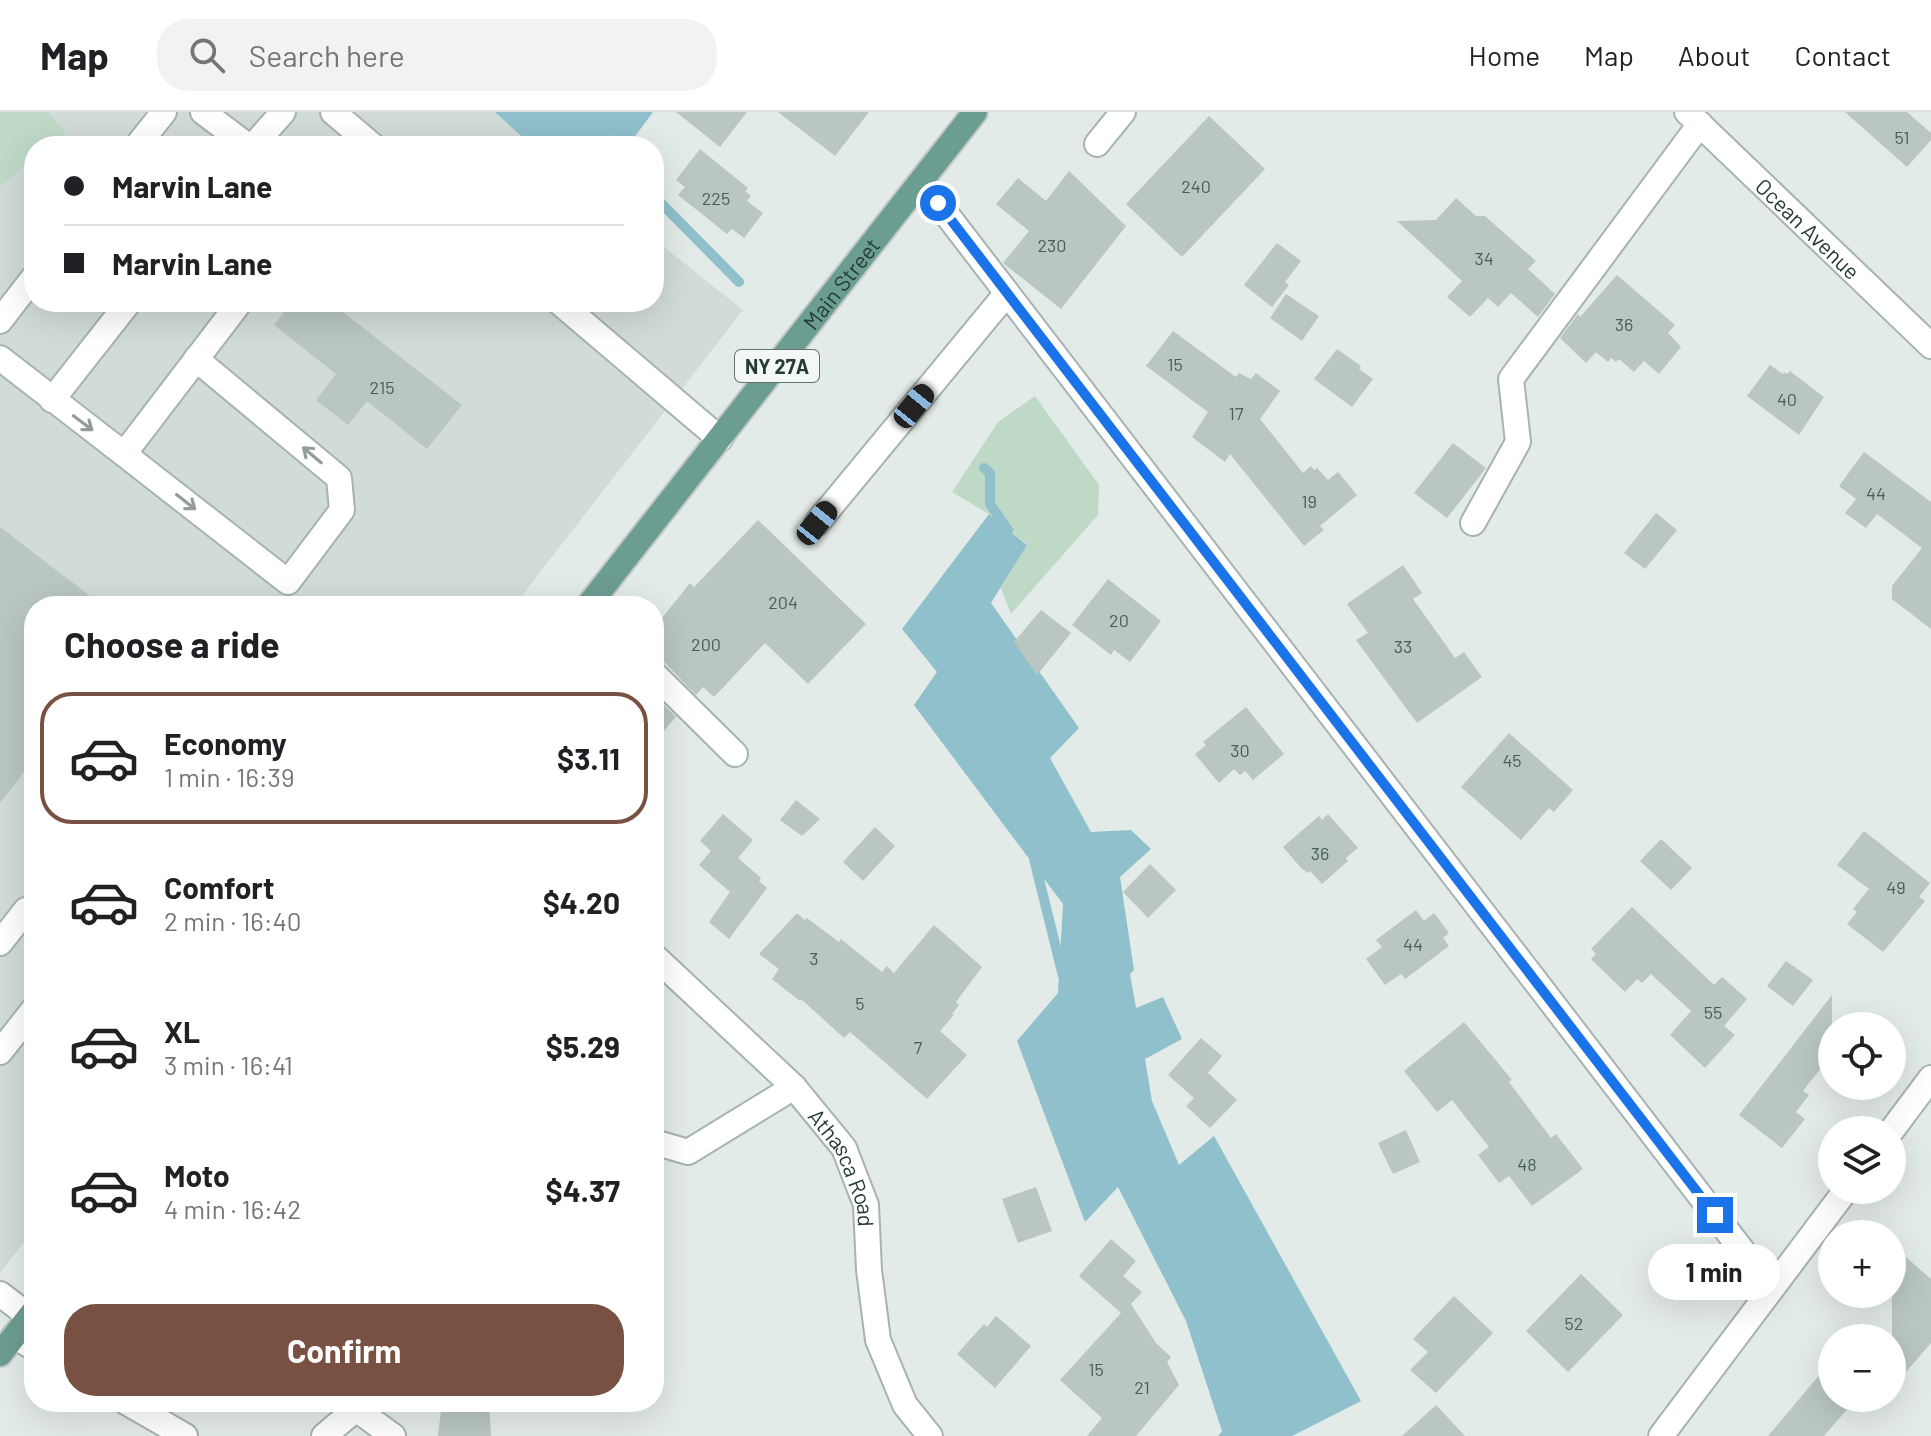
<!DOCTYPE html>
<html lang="en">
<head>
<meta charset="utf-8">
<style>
	:root { --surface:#fff; --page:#f2f2f2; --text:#202124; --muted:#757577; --line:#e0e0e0; --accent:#795143 }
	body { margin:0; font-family:Barlow,sans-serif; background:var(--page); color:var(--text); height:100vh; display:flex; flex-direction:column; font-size:30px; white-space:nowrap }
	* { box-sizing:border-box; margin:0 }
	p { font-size:26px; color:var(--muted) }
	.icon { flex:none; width:44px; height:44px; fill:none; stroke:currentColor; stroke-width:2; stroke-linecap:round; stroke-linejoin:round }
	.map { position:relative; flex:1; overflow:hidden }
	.side { position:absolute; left:24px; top:484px; width:640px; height:816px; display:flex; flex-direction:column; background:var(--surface); border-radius:32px; box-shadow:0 8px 32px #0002 }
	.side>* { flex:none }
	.guide { position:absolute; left:24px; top:24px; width:640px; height:176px; border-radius:32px; box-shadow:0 8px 32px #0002; display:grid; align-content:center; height:176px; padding:0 40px; background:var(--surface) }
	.controls { position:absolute; left:1818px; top:900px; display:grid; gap:16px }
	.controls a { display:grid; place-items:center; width:88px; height:88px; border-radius:50%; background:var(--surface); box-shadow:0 8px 32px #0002; font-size:40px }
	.end { position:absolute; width:36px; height:36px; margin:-18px; border:10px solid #1a73e8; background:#fff; box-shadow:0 0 0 4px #fff }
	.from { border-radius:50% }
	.bubble { position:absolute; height:56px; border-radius:28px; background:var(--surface); box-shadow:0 8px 32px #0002; font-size:26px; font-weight:700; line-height:56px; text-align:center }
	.car { position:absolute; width:24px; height:48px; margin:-24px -12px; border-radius:10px; box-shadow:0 0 6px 2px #0007; background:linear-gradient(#222 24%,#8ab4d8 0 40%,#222 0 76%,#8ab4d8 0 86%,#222 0) }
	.guide b { display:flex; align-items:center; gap:28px; height:76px; font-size:30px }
	.guide b+b { border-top:2px solid var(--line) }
	.guide i { width:20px; height:20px; background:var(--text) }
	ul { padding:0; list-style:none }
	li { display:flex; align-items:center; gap:24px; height:132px; margin:0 16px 12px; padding:0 24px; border:4px solid transparent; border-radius:32px }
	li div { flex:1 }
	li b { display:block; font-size:30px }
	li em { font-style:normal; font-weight:700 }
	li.current { border-color:var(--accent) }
	li>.icon { width:72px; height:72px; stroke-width:1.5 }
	h2 { padding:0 40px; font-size:36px; line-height:96px }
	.cta { display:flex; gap:16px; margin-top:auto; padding:16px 40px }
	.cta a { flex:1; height:92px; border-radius:32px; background:var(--accent); color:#fff; font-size:32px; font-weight:700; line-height:92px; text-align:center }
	header { display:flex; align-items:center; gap:48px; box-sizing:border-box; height:112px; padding:0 40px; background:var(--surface); border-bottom:2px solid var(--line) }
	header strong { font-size:38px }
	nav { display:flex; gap:44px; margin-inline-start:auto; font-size:28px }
	.search { width:560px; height:72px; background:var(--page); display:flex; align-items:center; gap:20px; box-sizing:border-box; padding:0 28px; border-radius:32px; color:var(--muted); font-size:30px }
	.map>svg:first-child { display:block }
	.built { fill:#d1dbd7 }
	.green { fill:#bedac7 }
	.water { fill:#90c0cb }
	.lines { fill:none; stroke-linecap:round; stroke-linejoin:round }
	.stream { stroke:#90c0cb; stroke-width:10 }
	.building { fill:#b9c6c1 }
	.minor-casing { stroke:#a6b3af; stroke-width:28 }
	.major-casing { stroke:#c2c8c7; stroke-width:28 }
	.minor { stroke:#fff; stroke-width:24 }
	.major { stroke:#6c9d92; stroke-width:24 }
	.oneway { stroke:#929d9a }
	.route { stroke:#1a73e8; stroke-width:10 }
	.labels { text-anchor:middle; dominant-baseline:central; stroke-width:8; stroke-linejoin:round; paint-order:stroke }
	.number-label { font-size:18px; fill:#495e59 }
	.shield { fill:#f3f8f6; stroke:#627470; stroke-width:2 }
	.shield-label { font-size:20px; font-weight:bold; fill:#243b36 }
	.street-label { font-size:22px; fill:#243b36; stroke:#f3f8f6 }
</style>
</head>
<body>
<header>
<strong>Map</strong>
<div class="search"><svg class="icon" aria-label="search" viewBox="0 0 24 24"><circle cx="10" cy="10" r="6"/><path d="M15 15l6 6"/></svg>Search here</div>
<nav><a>Home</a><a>Map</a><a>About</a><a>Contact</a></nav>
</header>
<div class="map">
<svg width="1931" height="1324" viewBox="0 0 1931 1324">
	<rect width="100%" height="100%" fill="#e3ebe8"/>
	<path class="built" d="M 0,0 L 495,0 L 532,34 L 34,34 L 34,190 L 654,190 L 654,127 L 743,198 L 514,494 L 34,494 L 34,1117 L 0,1161 Z"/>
	<g class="green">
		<path d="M 0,0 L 48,0 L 66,22 L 51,34 L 34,34 L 34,47 L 0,74 Z"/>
		<path d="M 1035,284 L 1099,373 L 1098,403 L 1011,502 L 1001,476 L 1027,432 L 989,402 L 952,380 L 998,310 Z"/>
	</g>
	<g class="water">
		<path d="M 495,0 L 653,0 L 628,34 L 532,34 Z"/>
		<path d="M 989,402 L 1027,433 L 991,491 L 1079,616 L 1050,646 L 1091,720 L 1131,718 L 1151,737 L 1120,765 L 1134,858 L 1130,862 L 1136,896 L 1163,885 L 1182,927 L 1145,947 L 1152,989 L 1179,1053 L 1214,1024 L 1361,1289 L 1292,1324 L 1218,1324 L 1222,1319 L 1186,1209 L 1118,1075 L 1085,1110 L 1017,929 L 1058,881 L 1063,792 L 914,593 L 937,560 L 902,517 Z"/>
	</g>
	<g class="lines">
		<g class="stream">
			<path d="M 654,84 L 739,170"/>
			<path d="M 984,356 L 990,361 L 990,392 L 1008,418 L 1001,426"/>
			<path d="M 1034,747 L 1063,864"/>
		</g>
	</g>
	<g class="building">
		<path d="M 676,0 L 747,0 L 720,35 Z"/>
		<path d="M 778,0 L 869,0 L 835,44 Z"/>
		<path d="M 1845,0 L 1907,0 L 1931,21 L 1931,28 L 1907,55 Z"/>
		<path d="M 1209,4 L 1265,57 L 1182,145 L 1126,92 Z"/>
		<path d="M 700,37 L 748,76 L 745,79 L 751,84 L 747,89 L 763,101 L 744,126 L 732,117 L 727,122 L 678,83 L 685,75 L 676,68 Z"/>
		<path d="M 1069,59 L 1126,114 L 1061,197 L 1003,151 L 1029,119 L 996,92 L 1018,66 L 1046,89 Z"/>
		<path d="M 1456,86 L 1476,104 L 1485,104 L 1536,149 L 1528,157 L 1555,182 L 1538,205 L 1511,181 L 1498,195 L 1488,186 L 1470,205 L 1447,185 L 1462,169 L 1397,109 L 1436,108 Z"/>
		<path d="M 1277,131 L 1301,149 L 1285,170 L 1289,173 L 1272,195 L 1244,173 Z"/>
		<path d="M 1617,163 L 1675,213 L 1668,221 L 1681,235 L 1659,262 L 1644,249 L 1634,260 L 1619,247 L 1616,250 L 1611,246 L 1608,250 L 1596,240 L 1586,251 L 1560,226 L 1578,202 L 1580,205 Z"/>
		<path d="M 1286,182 L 1319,204 L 1302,229 L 1270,206 Z"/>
		<path d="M 292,190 L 330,190 L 462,293 L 427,337 L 367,289 L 348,313 L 316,288 L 336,262 L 274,213 Z"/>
		<path d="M 1173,219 L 1236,265 L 1239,261 L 1251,267 L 1256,261 L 1280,279 L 1260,307 L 1303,361 L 1311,354 L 1314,358 L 1317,356 L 1328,368 L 1338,360 L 1357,383 L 1320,414 L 1324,418 L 1304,434 L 1230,342 L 1225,350 L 1192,325 L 1208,300 L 1146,254 Z"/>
		<path d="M 1337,237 L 1361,254 L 1359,257 L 1373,267 L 1352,295 L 1314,267 Z"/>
		<path d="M 1770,253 L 1783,262 L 1784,260 L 1787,262 L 1790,259 L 1824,285 L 1799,323 L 1747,284 Z"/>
		<path d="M 1453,331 L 1486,356 L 1447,406 L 1414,381 Z"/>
		<path d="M 1864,340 L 1931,390 L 1931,517 L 1892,487 L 1892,474 L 1922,436 L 1877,402 L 1866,416 L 1845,401 L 1856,387 L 1839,374 Z"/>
		<path d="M 1656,401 L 1677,418 L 1645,457 L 1624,441 Z"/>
		<path d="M 758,408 L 866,512 L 808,572 L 765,531 L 714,585 L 703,575 L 696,583 L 665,551 L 654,547 L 654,516 L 690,471 L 694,475 Z"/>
		<path d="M 0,415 L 103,494 L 34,494 L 34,647 L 0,691 Z"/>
		<path d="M 1403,453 L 1422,481 L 1413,487 L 1455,546 L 1464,540 L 1482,565 L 1417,611 L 1356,528 L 1368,521 L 1347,492 Z"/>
		<path d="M 1108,467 L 1161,509 L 1130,550 L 1114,538 L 1111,543 L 1072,513 Z"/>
		<path d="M 1041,498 L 1071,521 L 1037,563 L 1014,530 Z"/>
		<path d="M 654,583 L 676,605 L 654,630 Z"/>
		<path d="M 1246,595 L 1284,642 L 1253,668 L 1245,659 L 1240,663 L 1234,657 L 1219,671 L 1195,642 L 1206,633 L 1203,630 Z"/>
		<path d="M 1509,621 L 1573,678 L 1554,700 L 1549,696 L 1521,728 L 1461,675 Z"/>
		<path d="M 796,688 L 820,707 L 802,724 L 780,708 Z"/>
		<path d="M 723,702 L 753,728 L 738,746 L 761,766 L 759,769 L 767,776 L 729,827 L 709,810 L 730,780 L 699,753 L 711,739 L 700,729 Z"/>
		<path d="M 1328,702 L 1358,736 L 1346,746 L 1348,749 L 1322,772 L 1310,759 L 1308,761 L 1301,756 L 1283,735 L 1319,704 L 1322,708 Z"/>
		<path d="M 875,715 L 895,734 L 863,769 L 843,750 Z"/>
		<path d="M 1864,719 L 1930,771 L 1919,785 L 1925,789 L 1883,840 L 1847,812 L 1857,800 L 1853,797 L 1869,777 L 1837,753 Z"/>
		<path d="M 1661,727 L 1692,756 L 1671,778 L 1640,749 Z"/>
		<path d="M 1150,752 L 1176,778 L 1148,806 L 1123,780 Z"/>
		<path d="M 1632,795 L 1714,873 L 1722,865 L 1747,887 L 1724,914 L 1735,923 L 1705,956 L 1670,923 L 1691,899 L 1651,862 L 1642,871 L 1637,867 L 1625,880 L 1591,847 L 1596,842 L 1591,837 Z"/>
		<path d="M 1416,798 L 1424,809 L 1434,801 L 1449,821 L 1443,826 L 1449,834 L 1405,867 L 1401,862 L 1385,873 L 1366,847 L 1382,835 L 1376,828 Z"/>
		<path d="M 797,801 L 805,808 L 807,806 L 839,830 L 841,827 L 882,860 L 887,854 L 894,861 L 934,813 L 982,855 L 956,890 L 959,893 L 952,902 L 954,903 L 940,919 L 967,943 L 927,987 L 850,920 L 844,926 L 801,887 L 800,889 L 772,867 L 779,857 L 759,842 Z"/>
		<path d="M 1786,849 L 1813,868 L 1793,894 L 1767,874 Z"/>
		<path d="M 1832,883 L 1832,942 L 1803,979 L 1809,983 L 1796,1000 L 1805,1007 L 1782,1036 L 1739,1003 Z"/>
		<path d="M 1464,910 L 1512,968 L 1509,970 L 1551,1026 L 1556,1022 L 1583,1057 L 1532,1094 L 1509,1064 L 1499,1071 L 1478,1043 L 1489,1035 L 1452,988 L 1437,1000 L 1404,959 Z"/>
		<path d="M 1201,926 L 1222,944 L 1208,961 L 1237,988 L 1210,1016 L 1186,994 L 1194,986 L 1168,963 Z"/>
		<path d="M 1406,1018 L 1420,1050 L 1393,1062 L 1378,1031 Z"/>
		<path d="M 1036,1075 L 1052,1119 L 1018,1131 L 1002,1087 Z"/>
		<path d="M 1111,1127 L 1136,1149 L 1123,1164 L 1142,1180 L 1131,1192 L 1156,1231 L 1171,1245 L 1167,1250 L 1179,1273 L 1136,1324 L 1087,1324 L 1102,1306 L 1060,1268 L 1121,1201 L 1079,1164 Z"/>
		<path d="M 1892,1133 L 1931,1167 L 1931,1231 L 1892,1276 Z"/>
		<path d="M 1581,1162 L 1623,1203 L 1568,1260 L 1526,1219 Z"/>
		<path d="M 1454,1184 L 1493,1221 L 1436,1281 L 1410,1258 L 1428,1240 L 1413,1227 Z"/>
		<path d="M 996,1204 L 1031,1234 L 995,1276 L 957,1242 L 984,1212 L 987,1215 Z"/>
		<path d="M 1832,1248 L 1832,1286 L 1857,1286 L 1824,1324 L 1768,1324 Z"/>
		<path d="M 442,1290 L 489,1290 L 491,1324 L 438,1324 Z"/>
		<path d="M 1436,1293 L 1465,1324 L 1402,1324 Z"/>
	</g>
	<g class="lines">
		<defs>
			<g id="minor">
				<path d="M 203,0 L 248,34"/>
				<path d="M 333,0 L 373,34"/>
				<path id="s1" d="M 1687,0 L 1931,234"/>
				<path d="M 1097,32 L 1123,0"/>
				<path d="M 137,34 L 164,0"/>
				<path d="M 253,34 L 283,0"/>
				<path d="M 921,69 L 1771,1176"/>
				<path d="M 559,190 L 720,327"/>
				<path d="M 0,209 L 34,165"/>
				<path d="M 0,246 L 124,342 L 240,190"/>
				<path d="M 52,288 L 129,190"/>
				<path d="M 124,342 L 288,470 L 342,398 L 339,366 L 196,247"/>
				<path d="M 817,411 L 1007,181"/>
				<path d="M 1473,411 L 1518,330 L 1511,267 L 1700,12"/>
				<path d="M 654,562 L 735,642"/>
				<path d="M 0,831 L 26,798 L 34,797"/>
				<path id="s2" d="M 654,844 L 794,975 L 844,1036 L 866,1093 L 869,1158 L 878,1228 L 905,1293 L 930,1324"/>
				<path d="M 0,940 L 34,897"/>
				<path d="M 1892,1018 L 1931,966"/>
				<path d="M 654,1030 L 688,1040 L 794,975"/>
				<path d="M 0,1182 L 29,1204"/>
				<path d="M 14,1224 L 34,1236"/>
				<path d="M 126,1290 L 185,1324"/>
				<path d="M 324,1324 L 356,1297 L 393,1324"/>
				<path d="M 1661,1324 L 1846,1078"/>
			</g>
			<g id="major">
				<path id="s3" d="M 588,494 L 975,0"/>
				<path d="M 0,1242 L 34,1199"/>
			</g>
		</defs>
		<use href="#minor" class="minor-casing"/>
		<use href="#major" class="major-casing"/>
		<use href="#minor" class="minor"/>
		<use href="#major" class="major"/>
	</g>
	<defs><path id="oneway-shaft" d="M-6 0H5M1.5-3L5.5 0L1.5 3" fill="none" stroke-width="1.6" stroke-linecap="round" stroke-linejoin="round" transform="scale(2)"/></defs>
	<g class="oneway">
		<use href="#oneway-shaft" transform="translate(83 311) rotate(37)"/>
		<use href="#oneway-shaft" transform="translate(312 343) rotate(-140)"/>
		<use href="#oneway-shaft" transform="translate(186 390) rotate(38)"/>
	</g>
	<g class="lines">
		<path class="route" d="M 938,91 L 1715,1103"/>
	</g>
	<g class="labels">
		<g class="number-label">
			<text x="1902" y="25">51</text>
			<text x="1196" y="74">240</text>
			<text x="716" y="86">225</text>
			<text x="1052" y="133">230</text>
			<text x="1484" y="146">34</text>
			<text x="1624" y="212">36</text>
			<text x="1175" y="252">15</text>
			<text x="382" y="275">215</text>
			<text x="1787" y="287">40</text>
			<text x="1236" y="301">17</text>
			<text x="1876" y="381">44</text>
			<text x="1309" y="389">19</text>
			<text x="783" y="490">204</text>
			<text x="1119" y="508">20</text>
			<text x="706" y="532">200</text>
			<text x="1403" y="534">33</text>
			<text x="1240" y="638">30</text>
			<text x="1512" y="648">45</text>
			<text x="1320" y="741">36</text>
			<text x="1896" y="775">49</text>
			<text x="1413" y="832">44</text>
			<text x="814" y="846">3</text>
			<text x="860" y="891">5</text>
			<text x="1713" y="900">55</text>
			<text x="918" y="935">7</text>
			<text x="1527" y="1052">48</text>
			<text x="1574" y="1211">52</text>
			<text x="1096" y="1257">15</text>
			<text x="1142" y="1275">21</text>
		</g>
		<rect class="shield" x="735" y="238" width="84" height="32" rx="6"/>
		<g class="shield-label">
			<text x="777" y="254">NY 27A</text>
		</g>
		<g class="street-label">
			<text stroke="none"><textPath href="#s1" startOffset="168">Ocean Avenue</textPath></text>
			<text stroke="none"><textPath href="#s3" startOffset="410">Main Street</textPath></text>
			<text stroke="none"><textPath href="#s2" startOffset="288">Athasca Road</textPath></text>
		</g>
	</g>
</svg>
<div class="controls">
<a><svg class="icon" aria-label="locate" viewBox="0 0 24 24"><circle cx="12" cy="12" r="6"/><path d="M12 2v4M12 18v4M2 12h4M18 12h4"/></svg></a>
<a><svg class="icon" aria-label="layers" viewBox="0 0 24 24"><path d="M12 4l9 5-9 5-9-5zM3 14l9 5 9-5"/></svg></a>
<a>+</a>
<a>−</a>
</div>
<i class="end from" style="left:938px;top:91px"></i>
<i class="end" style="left:1715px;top:1103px"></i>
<div class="bubble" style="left:1648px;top:1132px;width:132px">1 min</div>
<i class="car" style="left:914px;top:294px;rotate:39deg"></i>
<i class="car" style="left:817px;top:411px;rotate:39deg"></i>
<div class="guide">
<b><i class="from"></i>Marvin Lane</b>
<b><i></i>Marvin Lane</b>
</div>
<section class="side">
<h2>Choose a ride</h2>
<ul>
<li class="current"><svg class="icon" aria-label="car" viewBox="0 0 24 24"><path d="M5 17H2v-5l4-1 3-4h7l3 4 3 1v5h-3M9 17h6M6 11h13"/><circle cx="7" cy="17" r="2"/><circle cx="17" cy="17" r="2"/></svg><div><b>Economy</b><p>1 min · 16:39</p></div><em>$3.11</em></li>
<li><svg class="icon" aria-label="car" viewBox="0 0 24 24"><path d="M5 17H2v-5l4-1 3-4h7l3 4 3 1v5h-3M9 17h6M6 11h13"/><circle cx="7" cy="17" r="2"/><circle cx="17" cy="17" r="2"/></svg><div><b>Comfort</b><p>2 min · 16:40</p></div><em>$4.20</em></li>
<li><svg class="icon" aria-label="car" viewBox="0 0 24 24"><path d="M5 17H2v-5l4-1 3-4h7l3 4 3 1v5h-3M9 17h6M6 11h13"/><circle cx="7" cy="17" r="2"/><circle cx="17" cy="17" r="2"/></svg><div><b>XL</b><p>3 min · 16:41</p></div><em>$5.29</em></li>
<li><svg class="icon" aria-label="car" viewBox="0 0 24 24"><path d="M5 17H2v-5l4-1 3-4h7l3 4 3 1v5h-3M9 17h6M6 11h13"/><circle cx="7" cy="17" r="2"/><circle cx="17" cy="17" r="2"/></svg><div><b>Moto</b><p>4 min · 16:42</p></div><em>$4.37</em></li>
</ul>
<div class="cta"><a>Confirm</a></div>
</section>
</div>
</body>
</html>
